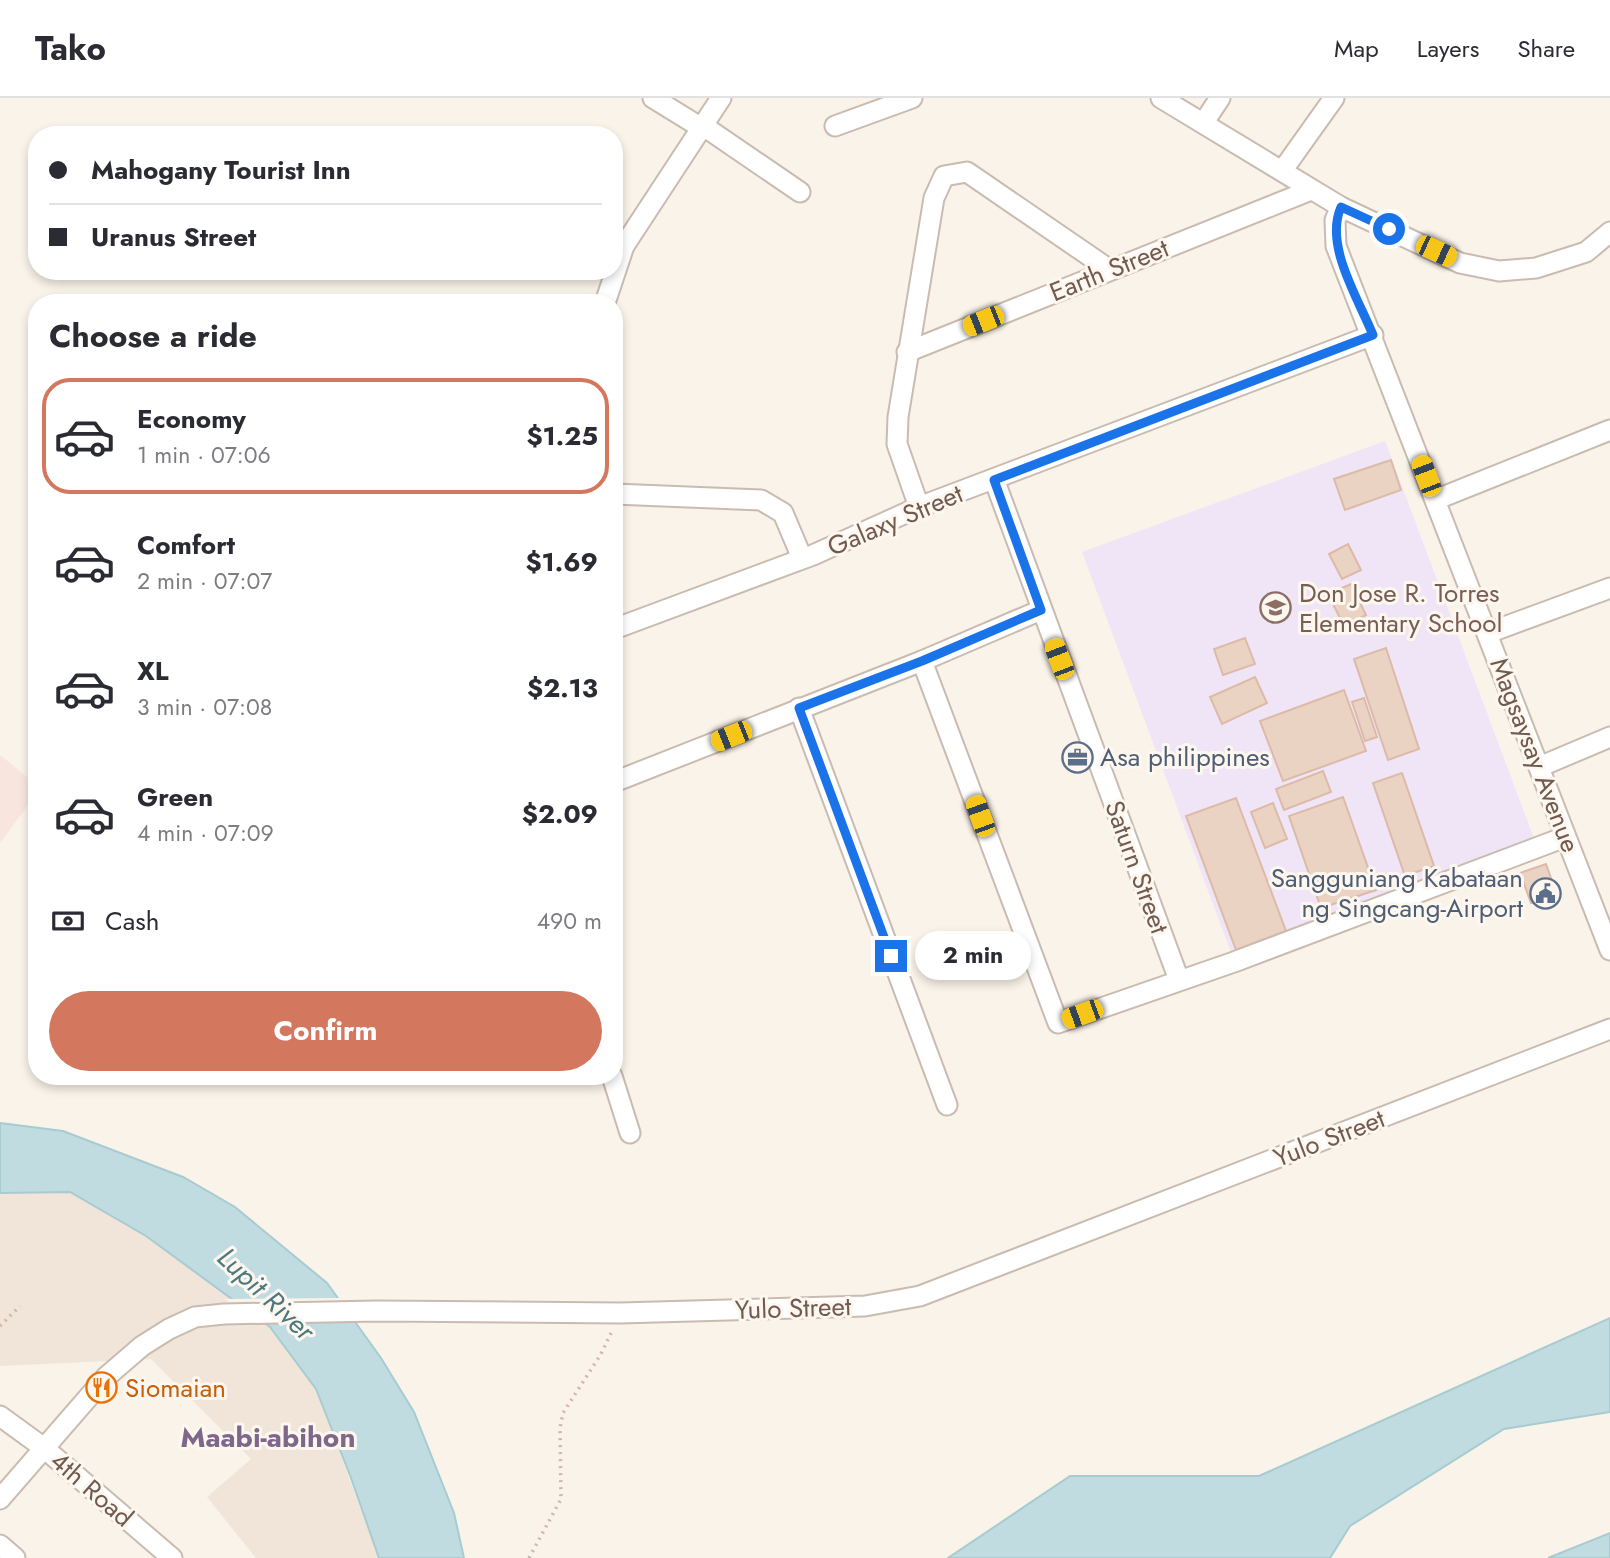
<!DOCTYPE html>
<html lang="en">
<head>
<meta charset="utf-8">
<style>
	:root { --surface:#fff; --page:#f7f7f7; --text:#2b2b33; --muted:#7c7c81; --line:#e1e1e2; --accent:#d3775e }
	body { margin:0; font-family:Jost,sans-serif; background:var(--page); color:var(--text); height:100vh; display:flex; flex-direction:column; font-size:26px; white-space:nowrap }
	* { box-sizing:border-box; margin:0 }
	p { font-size:23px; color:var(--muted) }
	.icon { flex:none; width:38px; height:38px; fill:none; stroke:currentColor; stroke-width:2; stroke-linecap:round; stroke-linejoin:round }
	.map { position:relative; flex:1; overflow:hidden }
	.drawer { position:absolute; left:28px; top:196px; width:595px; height:791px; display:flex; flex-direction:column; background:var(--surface); border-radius:28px; box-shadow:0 4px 10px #0003 }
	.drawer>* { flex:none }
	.guide { position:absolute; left:28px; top:28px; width:595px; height:154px; border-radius:28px; box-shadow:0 4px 10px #0003; display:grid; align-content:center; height:154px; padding:0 21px; background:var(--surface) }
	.end { position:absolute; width:32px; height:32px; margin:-16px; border:9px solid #1a73e8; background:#fff; box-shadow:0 0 0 4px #fff }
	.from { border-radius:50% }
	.bubble { position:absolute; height:49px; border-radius:24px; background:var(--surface); box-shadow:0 4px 10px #0003; font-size:23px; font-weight:700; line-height:49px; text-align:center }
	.car { position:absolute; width:21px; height:42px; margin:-21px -10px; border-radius:9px; box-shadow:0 0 5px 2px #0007; background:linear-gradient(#f5c518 24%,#345 0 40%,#f5c518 0 76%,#345 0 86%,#f5c518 0) }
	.guide b { display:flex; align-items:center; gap:24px; height:66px; font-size:26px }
	.guide b+b { border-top:2px solid var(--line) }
	.guide i { width:18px; height:18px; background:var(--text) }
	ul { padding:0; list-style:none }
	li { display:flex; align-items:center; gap:21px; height:116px; margin:0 14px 10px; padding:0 7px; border:4px solid transparent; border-radius:28px }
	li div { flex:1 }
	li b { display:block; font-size:26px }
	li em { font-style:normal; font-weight:700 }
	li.on { border-color:var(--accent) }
	li>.icon { width:63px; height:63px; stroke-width:1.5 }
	h2 { padding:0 21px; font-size:32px; line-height:84px }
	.pay { display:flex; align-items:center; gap:18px; height:77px; padding:0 21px; font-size:26px }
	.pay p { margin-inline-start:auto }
	.action { display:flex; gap:14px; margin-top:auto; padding:14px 21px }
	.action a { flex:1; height:80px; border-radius:42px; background:var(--accent); color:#fff; font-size:28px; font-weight:700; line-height:80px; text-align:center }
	header { display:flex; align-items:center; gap:42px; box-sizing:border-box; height:98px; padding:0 35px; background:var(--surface); border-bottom:2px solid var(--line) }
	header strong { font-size:33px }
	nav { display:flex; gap:38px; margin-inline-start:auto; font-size:24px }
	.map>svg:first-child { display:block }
	.residential { fill:#f0e5d8 }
	.commercial { fill:#f8e6de }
	.education { fill:#f0e5f6 }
	.water { fill:#c0dce1; stroke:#a7cbd1; stroke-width:2 }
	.pier { fill:#faf3e9 }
	.building { fill:#ebd3c4; stroke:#dcbaa7; stroke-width:2 }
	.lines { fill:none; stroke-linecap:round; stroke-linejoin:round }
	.minor-casing { stroke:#cabbb0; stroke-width:23 }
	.path { stroke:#d0b7a7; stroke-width:3.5; stroke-dasharray:2 5; stroke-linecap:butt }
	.minor { stroke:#fff; stroke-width:19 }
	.route { stroke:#1a73e8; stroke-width:9 }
	.labels { text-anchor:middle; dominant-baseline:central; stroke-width:6; stroke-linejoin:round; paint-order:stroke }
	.street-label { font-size:26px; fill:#715b50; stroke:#fdf7ef }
	.education-label { font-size:26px; fill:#785e54; stroke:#fdf7ef; text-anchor:start }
	.service-label { font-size:26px; fill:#4e5e75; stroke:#fdf7ef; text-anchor:start }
	.food-label { font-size:26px; fill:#c56008; stroke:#fdf7ef; text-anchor:start }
	.water-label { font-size:28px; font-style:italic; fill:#4c7980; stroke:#fdf7ef }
	.neighbourhood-label { font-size:28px; font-weight:bold; fill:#7f678c; stroke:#fdf7ef }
</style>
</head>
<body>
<header>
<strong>Tako</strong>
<nav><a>Map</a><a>Layers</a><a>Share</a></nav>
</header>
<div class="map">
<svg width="1610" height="1460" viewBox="0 0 1610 1460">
	<rect width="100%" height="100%" fill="#faf3e9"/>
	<path class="residential" d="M 69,1094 L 146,1138 L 270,1230 L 316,1291 L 379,1460 L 256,1460 L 207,1399 L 251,1361 L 151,1261 L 0,1268 L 0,1095 Z"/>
	<path class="commercial" d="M 0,657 L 37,687 L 37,695 L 0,745 Z"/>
	<path class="education" d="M 1385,343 L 1535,743 L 1232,857 L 1082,454 Z"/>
	<g class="water">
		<path d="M 0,1025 L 63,1033 L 183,1079 L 235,1109 L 327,1185 L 381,1260 L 414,1314 L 454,1415 L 464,1460 L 379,1460 L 351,1380 L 316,1291 L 270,1229 L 146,1138 L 70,1094 L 0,1095 Z"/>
		<path d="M 1610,1220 L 1610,1314 L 1504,1331 L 1350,1428 L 1330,1460 L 948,1460 L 1070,1378 L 1259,1378 Z"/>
		<path d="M 1610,1435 L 1610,1460 L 1548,1460 Z"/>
	</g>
	<path class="pier" d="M 342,1200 L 359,1223 L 259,1226 L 225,1201 Z"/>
	<g class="building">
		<path d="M 1391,362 L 1401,392 L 1345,412 L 1334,381 Z"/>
		<path d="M 1348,446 L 1361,472 L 1342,481 L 1329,456 Z"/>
		<path d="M 1351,486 L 1366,517 L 1344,528 L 1328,496 Z"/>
		<path d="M 1245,540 L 1255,566 L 1223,577 L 1214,551 Z"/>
		<path d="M 1386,550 L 1419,651 L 1388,662 L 1354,561 Z"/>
		<path d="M 1255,579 L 1267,605 L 1222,626 L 1210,599 Z"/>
		<path d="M 1344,592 L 1366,653 L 1283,683 L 1260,623 Z"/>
		<path d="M 1364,600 L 1377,639 L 1365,643 L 1352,604 Z"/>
		<path d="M 1323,673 L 1331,694 L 1284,712 L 1276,691 Z"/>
		<path d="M 1402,675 L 1434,768 L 1405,778 L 1373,685 Z"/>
		<path d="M 1343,699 L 1376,792 L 1321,810 L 1289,718 Z"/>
		<path d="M 1236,700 L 1286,833 L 1236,852 L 1186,718 Z"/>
		<path d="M 1273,705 L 1287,741 L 1265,750 L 1251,714 Z"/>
		<path d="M 1546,766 L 1557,797 L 1531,805 L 1520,775 Z"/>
	</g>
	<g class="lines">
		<defs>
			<g id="minor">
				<path d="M 653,0 L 700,29"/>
				<path d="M 1161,0 L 1341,109 L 1460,165 L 1499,173 L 1536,170 L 1586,154 L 1610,134"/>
				<path d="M 1204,24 L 1220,0"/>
				<path d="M 702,27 L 800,94"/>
				<path d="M 835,28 L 912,0"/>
				<path d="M 1282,73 L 1334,0"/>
				<path d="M 1341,109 L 1335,122 L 1336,148 L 1610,852"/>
				<path d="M 614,144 L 624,148 L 721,0"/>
				<path d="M 605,205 L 624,148"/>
				<path d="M 907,254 L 1311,92"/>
				<path d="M 994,381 L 1179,882"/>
				<path d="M 614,396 L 761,402 L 783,415 L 802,460"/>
				<path d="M 1435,402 L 1610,332"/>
				<path d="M 919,409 L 897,346 L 898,319 L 934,100 L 944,78 L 967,74 L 1110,172"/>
				<path d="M 614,531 L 813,457 L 919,409 L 1373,237"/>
				<path d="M 1488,535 L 1610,490"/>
				<path d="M 922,563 L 1058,925 L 1234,864 L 1565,739"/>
				<path d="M 799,610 L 947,1007"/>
				<path d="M 1539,669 L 1610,639"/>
				<path d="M 614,684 L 922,563 L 1041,512"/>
				<path d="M 612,978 L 630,1035"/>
				<path d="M 0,1318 L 44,1350 L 172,1460"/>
				<path d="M 0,1401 L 106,1279 L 142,1248 L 169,1231 L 195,1219 L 224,1216 L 376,1213 L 620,1215 L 865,1208 L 920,1198 L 1610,931"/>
				<path d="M 0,1447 L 15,1460"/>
			</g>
		</defs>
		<use href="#minor" class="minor-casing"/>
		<g class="path">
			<path d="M 0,1228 L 20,1208"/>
			<path d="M 529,1460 L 561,1401 L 560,1330 L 563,1315 L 601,1256 L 612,1233"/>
		</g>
		<use href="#minor" class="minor"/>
	</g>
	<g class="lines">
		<path class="route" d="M 891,858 L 799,610 L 922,563 L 1041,512 L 994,382 L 1373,237 C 1358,200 1324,147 1341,109 L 1389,131"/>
	</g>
	<defs>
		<symbol id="school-ring" viewBox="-11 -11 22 22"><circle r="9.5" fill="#fdf7ef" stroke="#8d6e63" stroke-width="1.5"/><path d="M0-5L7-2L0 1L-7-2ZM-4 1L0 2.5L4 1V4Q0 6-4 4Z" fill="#8d6e63"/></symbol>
		<symbol id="office-ring" viewBox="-11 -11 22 22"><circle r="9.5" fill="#fdf7ef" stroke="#5c6f8a" stroke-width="1.5"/><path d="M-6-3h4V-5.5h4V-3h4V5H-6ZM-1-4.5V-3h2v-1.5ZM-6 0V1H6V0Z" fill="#5c6f8a"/></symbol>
		<symbol id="civic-ring" viewBox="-11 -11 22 22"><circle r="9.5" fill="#fdf7ef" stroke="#5c6f8a" stroke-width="1.5"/><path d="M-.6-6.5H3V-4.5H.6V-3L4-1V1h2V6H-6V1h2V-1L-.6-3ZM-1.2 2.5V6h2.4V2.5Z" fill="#5c6f8a"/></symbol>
		<symbol id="restaurant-ring" viewBox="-11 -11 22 22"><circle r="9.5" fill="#fdf7ef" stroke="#e8710a" stroke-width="1.5"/><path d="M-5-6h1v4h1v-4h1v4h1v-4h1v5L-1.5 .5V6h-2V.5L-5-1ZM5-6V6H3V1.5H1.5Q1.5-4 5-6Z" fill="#e8710a"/></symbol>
	</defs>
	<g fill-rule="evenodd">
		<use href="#school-ring" x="1258" y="492" width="35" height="35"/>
		<use href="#office-ring" x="1060" y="642" width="35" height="35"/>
		<use href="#civic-ring" x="1528" y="778" width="35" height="35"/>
		<use href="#restaurant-ring" x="84" y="1272" width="35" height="35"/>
	</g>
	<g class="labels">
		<g class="street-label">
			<text transform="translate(1109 172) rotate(-22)">Earth Street</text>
			<text transform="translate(895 422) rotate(-23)">Galaxy Street</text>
			<text transform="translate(1535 657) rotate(69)">Magsaysay Avenue</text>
			<text transform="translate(1137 769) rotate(70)">Saturn Street</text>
			<text transform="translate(1329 1040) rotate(-21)">Yulo Street</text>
			<text transform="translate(793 1210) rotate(-2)">Yulo Street</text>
			<text transform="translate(92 1391) rotate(41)">4th Road</text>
		</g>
		<g class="education-label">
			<text x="1299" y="495">Don Jose R. Torres<tspan x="1299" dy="30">Elementary School</tspan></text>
		</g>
		<g class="service-label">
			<text x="1100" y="659">Asa philippines</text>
			<text x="1523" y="780" text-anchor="end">Sangguniang Kabataan<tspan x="1523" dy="30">ng Singcang-Airport</tspan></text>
		</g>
		<g class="food-label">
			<text x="125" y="1290">Siomaian</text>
		</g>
		<g class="water-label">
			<text transform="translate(266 1196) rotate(43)">Lupit River</text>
		</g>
		<g class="neighbourhood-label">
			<text x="268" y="1339">Maabi-abihon</text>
		</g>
	</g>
</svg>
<i class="end from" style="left:1389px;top:131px"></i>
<i class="end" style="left:891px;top:858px"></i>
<div class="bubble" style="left:915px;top:833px;width:116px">2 min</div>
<i class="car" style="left:1436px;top:153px;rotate:115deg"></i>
<i class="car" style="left:983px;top:223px;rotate:248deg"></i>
<i class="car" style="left:1426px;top:378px;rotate:339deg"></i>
<i class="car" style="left:1059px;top:561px;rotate:339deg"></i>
<i class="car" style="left:731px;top:638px;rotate:248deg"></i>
<i class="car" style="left:980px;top:718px;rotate:340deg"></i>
<i class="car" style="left:1082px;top:916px;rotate:250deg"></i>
<div class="guide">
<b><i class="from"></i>Mahogany Tourist Inn</b>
<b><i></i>Uranus Street</b>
</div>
<section class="drawer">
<h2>Choose a ride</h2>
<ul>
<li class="on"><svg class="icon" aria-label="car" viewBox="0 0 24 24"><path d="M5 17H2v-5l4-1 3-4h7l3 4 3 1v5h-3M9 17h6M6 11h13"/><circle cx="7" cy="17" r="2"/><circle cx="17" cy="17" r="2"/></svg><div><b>Economy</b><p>1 min · 07:06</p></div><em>$1.25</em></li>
<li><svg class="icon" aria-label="car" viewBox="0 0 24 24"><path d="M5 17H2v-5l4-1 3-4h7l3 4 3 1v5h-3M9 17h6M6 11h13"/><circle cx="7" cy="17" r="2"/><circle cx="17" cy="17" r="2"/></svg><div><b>Comfort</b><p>2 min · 07:07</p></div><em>$1.69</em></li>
<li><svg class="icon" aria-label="car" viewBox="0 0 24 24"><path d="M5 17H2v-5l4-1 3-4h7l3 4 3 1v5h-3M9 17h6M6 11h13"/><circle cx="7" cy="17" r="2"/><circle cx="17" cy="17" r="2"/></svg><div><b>XL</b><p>3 min · 07:08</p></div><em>$2.13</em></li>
<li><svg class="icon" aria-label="car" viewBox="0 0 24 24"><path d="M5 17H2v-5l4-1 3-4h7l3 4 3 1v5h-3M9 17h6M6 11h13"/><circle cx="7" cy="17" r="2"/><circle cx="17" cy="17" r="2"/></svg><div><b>Green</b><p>4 min · 07:09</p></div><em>$2.09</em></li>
</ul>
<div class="pay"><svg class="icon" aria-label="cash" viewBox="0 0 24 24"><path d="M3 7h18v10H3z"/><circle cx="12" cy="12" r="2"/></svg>Cash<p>490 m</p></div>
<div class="action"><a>Confirm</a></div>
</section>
</div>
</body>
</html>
